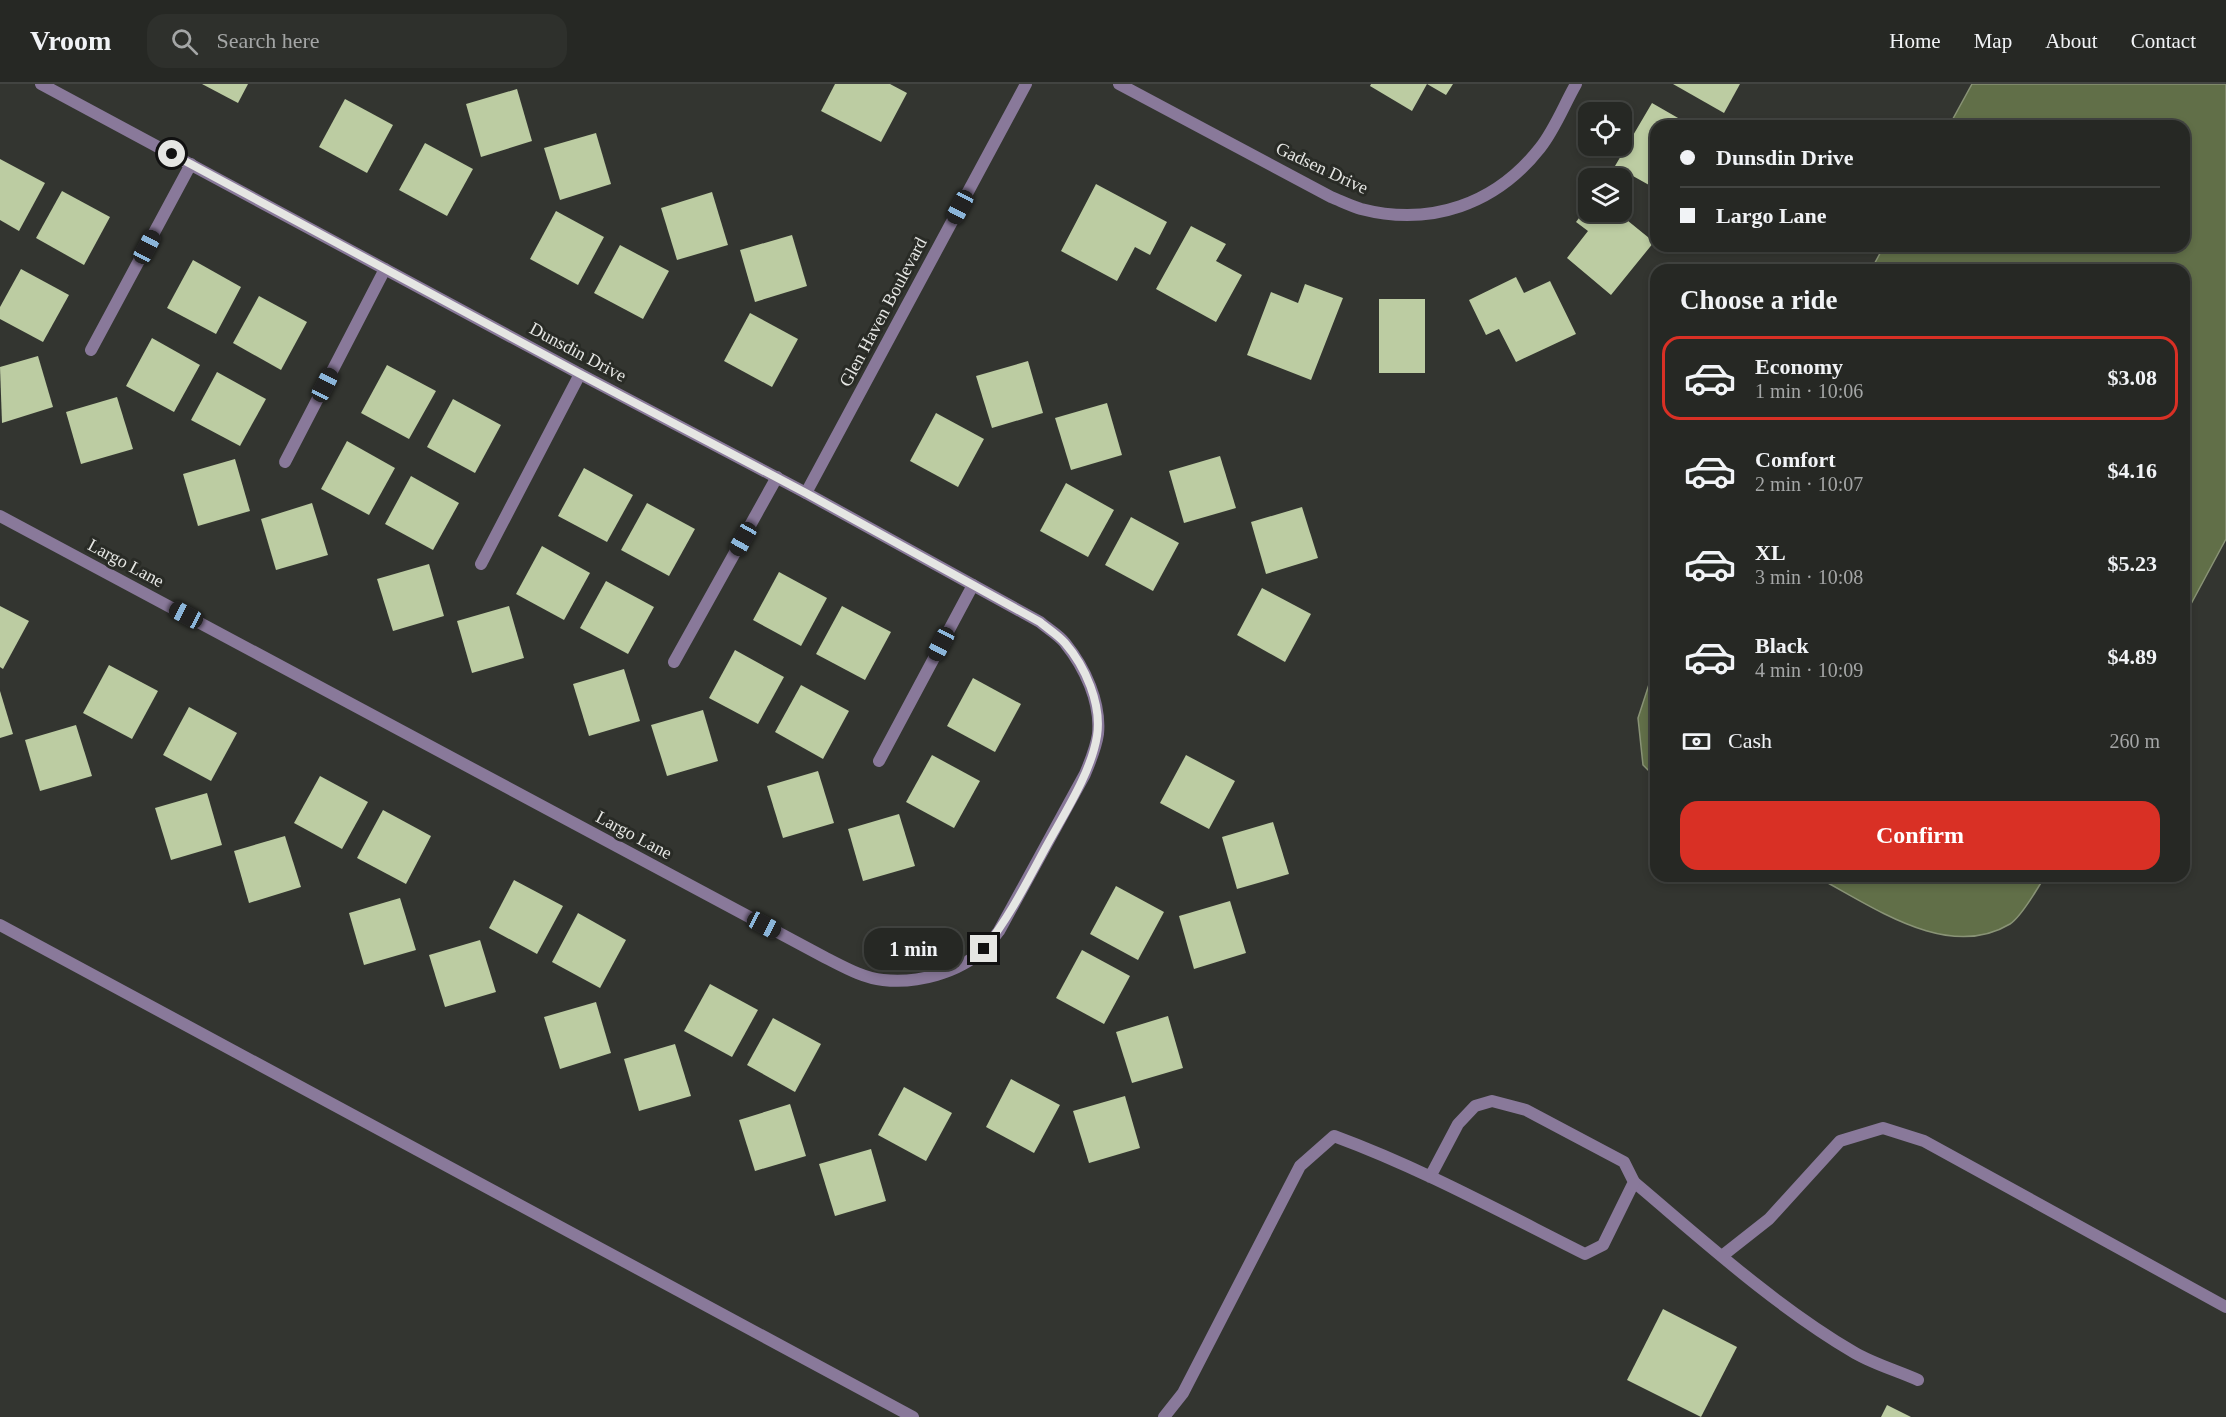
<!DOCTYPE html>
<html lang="en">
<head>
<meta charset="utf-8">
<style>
	:root { --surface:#262824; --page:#2e302c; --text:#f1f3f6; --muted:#a4a6a6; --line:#424441; --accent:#d93025 }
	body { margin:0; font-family:"Times New Roman",serif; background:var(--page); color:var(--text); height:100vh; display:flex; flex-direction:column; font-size:22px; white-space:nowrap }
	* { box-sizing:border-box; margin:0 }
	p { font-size:20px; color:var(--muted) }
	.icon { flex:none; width:33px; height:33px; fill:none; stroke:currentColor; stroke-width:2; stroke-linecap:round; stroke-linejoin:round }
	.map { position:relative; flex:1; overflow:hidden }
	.details { position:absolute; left:1650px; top:180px; width:540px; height:618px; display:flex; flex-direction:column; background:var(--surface); border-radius:18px; box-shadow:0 3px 9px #0003,0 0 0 2px var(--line) }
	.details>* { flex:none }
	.banner { position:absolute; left:1650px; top:36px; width:540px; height:132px; border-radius:18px; box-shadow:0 3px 9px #0003,0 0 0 2px var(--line); display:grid; align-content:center; height:132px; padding:0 30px; background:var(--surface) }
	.fabs { position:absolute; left:1578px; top:18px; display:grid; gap:12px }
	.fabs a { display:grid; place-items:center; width:54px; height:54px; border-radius:12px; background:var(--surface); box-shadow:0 3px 9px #0003,0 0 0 2px var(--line); font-size:30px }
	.end { position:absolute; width:27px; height:27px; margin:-14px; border:8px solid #e5e6e3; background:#111; box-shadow:0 0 0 3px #111 }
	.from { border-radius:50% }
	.bubble { position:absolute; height:42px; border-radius:18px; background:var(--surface); box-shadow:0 3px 9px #0003,0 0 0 2px var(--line); font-size:20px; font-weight:800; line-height:42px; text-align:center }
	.car { position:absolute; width:18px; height:36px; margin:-18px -9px; border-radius:8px; box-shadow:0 0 4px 2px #0007; background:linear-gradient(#222 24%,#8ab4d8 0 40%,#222 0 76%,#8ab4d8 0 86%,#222 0) }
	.banner b { display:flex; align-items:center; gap:21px; height:57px; font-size:22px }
	.banner b+b { border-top:2px solid var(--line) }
	.banner i { width:15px; height:15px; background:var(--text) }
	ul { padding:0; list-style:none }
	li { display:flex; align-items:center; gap:18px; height:84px; margin:0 12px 9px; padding:0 18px; border:3px solid transparent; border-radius:18px }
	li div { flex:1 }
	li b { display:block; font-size:22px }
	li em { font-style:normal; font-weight:800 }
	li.on { border-color:var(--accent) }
	li>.icon { width:54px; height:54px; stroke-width:1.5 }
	h2 { padding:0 30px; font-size:27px; line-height:72px }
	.pay { display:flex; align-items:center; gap:15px; height:66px; padding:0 30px; font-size:22px }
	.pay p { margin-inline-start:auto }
	.primary-button { display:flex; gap:12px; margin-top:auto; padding:12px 30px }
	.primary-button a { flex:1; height:69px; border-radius:18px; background:var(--accent); color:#fff; font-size:24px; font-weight:800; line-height:69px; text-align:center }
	header { display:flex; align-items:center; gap:36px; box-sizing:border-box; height:84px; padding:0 30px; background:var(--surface); border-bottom:2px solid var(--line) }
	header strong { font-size:28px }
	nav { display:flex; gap:33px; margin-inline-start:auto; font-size:21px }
	.search { width:420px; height:54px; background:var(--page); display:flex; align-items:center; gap:15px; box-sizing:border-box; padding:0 21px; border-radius:18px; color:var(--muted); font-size:22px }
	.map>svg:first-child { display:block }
	.water { fill:#616f48; stroke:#899376; stroke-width:1.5 }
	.building { fill:#bccca2 }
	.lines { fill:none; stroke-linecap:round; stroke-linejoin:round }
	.lane { stroke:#89799a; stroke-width:12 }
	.street { stroke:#89799a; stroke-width:12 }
	.route { stroke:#e5e6e3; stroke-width:8 }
	.labels { text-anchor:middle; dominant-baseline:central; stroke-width:6; stroke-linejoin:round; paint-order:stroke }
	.street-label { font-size:18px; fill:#e5e6e3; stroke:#292b26 }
</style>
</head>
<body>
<header>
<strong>Vroom</strong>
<div class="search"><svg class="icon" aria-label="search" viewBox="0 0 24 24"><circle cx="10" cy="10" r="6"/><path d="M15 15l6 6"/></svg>Search here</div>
<nav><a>Home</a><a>Map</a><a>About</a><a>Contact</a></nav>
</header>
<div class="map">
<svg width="2226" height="1333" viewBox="0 0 2226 1333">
	<rect width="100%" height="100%" fill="#333530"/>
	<g class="water">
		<path d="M 1972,0 L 2226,0 L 2226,455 L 2184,533 L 2184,186 L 1871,186 L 1884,162 L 2184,162 L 2184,42 L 1949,42 Z"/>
		<path d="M 1656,579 L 1656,694 L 1643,681 L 1638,634 Z"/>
		<path d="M 1815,792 L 2045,792 C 2038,804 2021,833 2010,840 C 1947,878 1871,821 1815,792 Z"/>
	</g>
	<g class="building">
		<path d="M 202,0 L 248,0 L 238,19 Z"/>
		<path d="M 835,0 L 890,0 L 907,9 L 881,58 L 821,27 Z"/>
		<path d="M 1371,0 L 1453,0 L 1446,11 L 1427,0 L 1412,27 L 1370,2 Z"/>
		<path d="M 1673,0 L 1740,0 L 1724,29 Z"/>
		<path d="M 517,5 L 532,57 L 481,73 L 466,20 Z"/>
		<path d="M 345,15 L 393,41 L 367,89 L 319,63 Z"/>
		<path d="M 1652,19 L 1692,42 L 1656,42 L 1656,88 L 1649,101 L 1615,82 Z"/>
		<path d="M 596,49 L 611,100 L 560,116 L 544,64 Z"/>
		<path d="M 425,59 L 473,85 L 447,132 L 399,106 Z"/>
		<path d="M 0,75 L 45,99 L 19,147 L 0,136 Z"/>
		<path d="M 1096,100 L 1167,138 L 1150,171 L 1135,163 L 1117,197 L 1061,167 Z"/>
		<path d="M 62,107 L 110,133 L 84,181 L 36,154 Z"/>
		<path d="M 712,108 L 728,161 L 677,176 L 661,124 Z"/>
		<path d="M 1588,122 L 1588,128 L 1617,128 L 1654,158 L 1611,211 L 1567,174 L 1588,147 L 1576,138 Z"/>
		<path d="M 556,127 L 604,153 L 578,201 L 530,175 Z"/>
		<path d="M 1191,142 L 1226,160 L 1216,177 L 1242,191 L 1216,238 L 1156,205 Z"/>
		<path d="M 792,151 L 807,202 L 755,218 L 740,166 Z"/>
		<path d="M 620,161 L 669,187 L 643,235 L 594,209 Z"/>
		<path d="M 193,176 L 241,203 L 216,250 L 167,224 Z"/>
		<path d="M 21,185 L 69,211 L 43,258 L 0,235 L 0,223 Z"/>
		<path d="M 1516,193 L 1524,209 L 1550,197 L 1576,250 L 1516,278 L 1499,245 L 1486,251 L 1469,216 Z"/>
		<path d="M 1305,200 L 1343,214 L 1311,296 L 1247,271 L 1271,208 L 1298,219 Z"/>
		<path d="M 259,212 L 307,238 L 281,286 L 233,259 Z"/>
		<rect x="1379" y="215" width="46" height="74"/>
		<path d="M 750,229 L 798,255 L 772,303 L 724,277 Z"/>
		<path d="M 152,254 L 200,281 L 174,328 L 126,302 Z"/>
		<path d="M 38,272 L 53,323 L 2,339 L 0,283 Z"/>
		<path d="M 1028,277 L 1043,329 L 992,344 L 976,292 Z"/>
		<path d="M 387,281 L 436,307 L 409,355 L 361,329 Z"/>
		<path d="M 217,288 L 266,315 L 240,362 L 191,336 Z"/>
		<path d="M 117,313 L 133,365 L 81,380 L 66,328 Z"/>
		<path d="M 453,315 L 501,341 L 475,389 L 427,363 Z"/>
		<path d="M 1107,319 L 1122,371 L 1071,386 L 1055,334 Z"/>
		<path d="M 936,329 L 984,355 L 958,403 L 910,377 Z"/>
		<path d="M 347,357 L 395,384 L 369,431 L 321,405 Z"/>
		<path d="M 1220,372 L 1236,424 L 1184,439 L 1169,387 Z"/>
		<path d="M 235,375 L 250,427 L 198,442 L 183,390 Z"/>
		<path d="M 584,384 L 633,411 L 607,458 L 558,432 Z"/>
		<path d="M 411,392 L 459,419 L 433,466 L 385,440 Z"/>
		<path d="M 1066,399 L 1114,426 L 1088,473 L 1040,447 Z"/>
		<path d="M 312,419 L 328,471 L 276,486 L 261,435 Z"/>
		<path d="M 647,419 L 695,445 L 669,492 L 621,466 Z"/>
		<path d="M 1302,423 L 1318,474 L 1266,490 L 1251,438 Z"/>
		<path d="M 1131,433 L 1179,459 L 1153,507 L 1105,481 Z"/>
		<path d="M 542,462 L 590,489 L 564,536 L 516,510 Z"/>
		<path d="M 429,480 L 444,532 L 393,547 L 377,495 Z"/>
		<path d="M 779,488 L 827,514 L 801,562 L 753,536 Z"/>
		<path d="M 606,497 L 654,523 L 628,570 L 580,544 Z"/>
		<path d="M 1262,504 L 1311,530 L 1285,578 L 1237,551 Z"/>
		<path d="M 0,522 L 29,537 L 3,585 L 0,583 Z"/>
		<path d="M 509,522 L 524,574 L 472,589 L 457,537 Z"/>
		<path d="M 842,522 L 891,548 L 865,596 L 816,570 Z"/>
		<path d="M 735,566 L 784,593 L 758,640 L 709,614 Z"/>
		<path d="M 109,581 L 158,607 L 132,655 L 83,629 Z"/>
		<path d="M 624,585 L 640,637 L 589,652 L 573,600 Z"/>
		<path d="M 973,594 L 1021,620 L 995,668 L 947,642 Z"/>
		<path d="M 801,601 L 849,627 L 823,675 L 775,648 Z"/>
		<path d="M 0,607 L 13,650 L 0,654 Z"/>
		<path d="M 189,623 L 237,649 L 211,697 L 163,671 Z"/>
		<path d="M 703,626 L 718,677 L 667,692 L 651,641 Z"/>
		<path d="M 76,641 L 92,692 L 40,707 L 25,656 Z"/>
		<path d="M 932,671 L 980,697 L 954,744 L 906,718 Z"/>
		<path d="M 1186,671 L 1235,697 L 1209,745 L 1160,719 Z"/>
		<path d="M 818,687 L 834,739 L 783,754 L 767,702 Z"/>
		<path d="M 320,692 L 368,718 L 342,765 L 294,739 Z"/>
		<path d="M 207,709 L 222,761 L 171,776 L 155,724 Z"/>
		<path d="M 383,726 L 431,752 L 406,800 L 357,774 Z"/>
		<path d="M 899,730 L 915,782 L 863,797 L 848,745 Z"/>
		<path d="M 1273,738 L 1289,790 L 1237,805 L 1222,753 Z"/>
		<path d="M 285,752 L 301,803 L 249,819 L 234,767 Z"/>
		<path d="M 514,796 L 563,822 L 537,870 L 489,844 Z"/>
		<path d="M 1116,802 L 1164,828 L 1138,876 L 1090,850 Z"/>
		<path d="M 400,814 L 416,866 L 364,881 L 349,829 Z"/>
		<path d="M 1230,817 L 1246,869 L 1194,885 L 1179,832 Z"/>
		<path d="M 578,829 L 626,856 L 600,904 L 552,878 Z"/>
		<path d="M 480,856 L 496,908 L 445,923 L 429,871 Z"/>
		<path d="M 1082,866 L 1130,892 L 1104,940 L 1056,914 Z"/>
		<path d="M 710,900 L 758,926 L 732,973 L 684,947 Z"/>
		<path d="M 596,918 L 611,969 L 560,985 L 544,933 Z"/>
		<path d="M 1168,932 L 1183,984 L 1132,999 L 1116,948 Z"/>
		<path d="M 773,934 L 821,960 L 795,1008 L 747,981 Z"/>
		<path d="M 675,960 L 691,1012 L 639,1027 L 624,975 Z"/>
		<path d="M 1011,995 L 1060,1021 L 1034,1069 L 986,1043 Z"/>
		<path d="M 904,1003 L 952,1029 L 926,1077 L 878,1051 Z"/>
		<path d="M 1125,1012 L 1140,1064 L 1089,1079 L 1073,1027 Z"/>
		<path d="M 790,1020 L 806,1072 L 755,1087 L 739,1036 Z"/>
		<path d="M 871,1065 L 886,1117 L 835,1132 L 819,1080 Z"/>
		<path d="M 1663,1225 L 1737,1263 L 1701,1333 L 1627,1296 Z"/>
		<path d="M 1887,1321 L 1911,1333 L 1881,1333 Z"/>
	</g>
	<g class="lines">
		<g class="lane">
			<path d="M 0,841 L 913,1333"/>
			<path d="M 1634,1098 C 1705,1158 1775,1222 1855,1269 C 1874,1280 1898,1287 1918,1296"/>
			<path d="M 1722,1172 L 1769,1135 L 1840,1057 L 1883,1044 L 1924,1057 L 2226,1223"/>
			<path d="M 1164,1333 L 1183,1309 L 1300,1082 L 1334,1052 C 1421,1084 1503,1129 1585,1170 L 1603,1161 L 1634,1098 L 1624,1078 L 1526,1026 L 1492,1017 L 1475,1022 L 1458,1040 L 1430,1093"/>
		</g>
		<g class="street">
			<path d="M 1119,0 L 1331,113 C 1341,117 1351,122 1361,125 C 1431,143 1496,120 1540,64 C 1555,45 1564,21 1576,0"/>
			<path d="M 91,266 L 191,80"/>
			<path d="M 285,378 L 385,185"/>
			<path d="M 806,409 L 1026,0"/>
			<path d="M 0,432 L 826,874 C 844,883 863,894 883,896 C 916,900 959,889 984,865 C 990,860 994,853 999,847 L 1085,690 C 1090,678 1096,664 1098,650 C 1101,618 1085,584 1065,559 C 1059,551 1048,545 1040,538 L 806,409 L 580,290 L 41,0"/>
			<path d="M 481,480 L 580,290"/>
			<path d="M 674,578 L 777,393"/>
			<path d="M 879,677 L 973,501"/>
		</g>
	</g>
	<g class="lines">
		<path class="route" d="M 172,70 L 580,290 L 806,409 L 1040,538 C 1048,545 1058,551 1065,559 C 1085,582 1102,620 1097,652 C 1091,689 1064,730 1046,763 C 1027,798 1009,834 984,865"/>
	</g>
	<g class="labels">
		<g class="street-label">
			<text transform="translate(1322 84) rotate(25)">Gadsen Drive</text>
			<text transform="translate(883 228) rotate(-62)">Glen Haven Boulevard</text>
			<text transform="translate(578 268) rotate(28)">Dunsdin Drive</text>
			<text transform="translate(126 479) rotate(28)">Largo Lane</text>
			<text transform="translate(634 751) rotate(28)">Largo Lane</text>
		</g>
	</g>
</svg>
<div class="fabs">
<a><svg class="icon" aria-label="locate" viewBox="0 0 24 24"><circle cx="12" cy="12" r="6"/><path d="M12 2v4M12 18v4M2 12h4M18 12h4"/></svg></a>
<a><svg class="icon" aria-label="layers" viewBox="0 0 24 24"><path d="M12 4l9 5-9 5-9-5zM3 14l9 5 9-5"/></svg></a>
</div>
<i class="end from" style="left:172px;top:70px"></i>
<i class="end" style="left:984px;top:865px"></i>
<div class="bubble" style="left:864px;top:844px;width:99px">1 min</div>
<i class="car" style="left:960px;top:123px;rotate:208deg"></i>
<i class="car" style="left:147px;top:163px;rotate:28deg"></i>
<i class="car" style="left:325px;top:301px;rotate:27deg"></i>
<i class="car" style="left:743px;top:455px;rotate:209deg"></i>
<i class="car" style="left:186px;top:531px;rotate:298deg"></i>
<i class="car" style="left:941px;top:560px;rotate:208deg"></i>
<i class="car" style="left:764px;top:841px;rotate:118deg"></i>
<div class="banner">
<b><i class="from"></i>Dunsdin Drive</b>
<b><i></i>Largo Lane</b>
</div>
<section class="details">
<h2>Choose a ride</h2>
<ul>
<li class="on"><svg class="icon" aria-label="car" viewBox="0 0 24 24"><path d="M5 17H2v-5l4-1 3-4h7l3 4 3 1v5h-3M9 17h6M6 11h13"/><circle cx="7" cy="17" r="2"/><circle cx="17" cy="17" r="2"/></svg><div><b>Economy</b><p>1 min · 10:06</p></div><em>$3.08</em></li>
<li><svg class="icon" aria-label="car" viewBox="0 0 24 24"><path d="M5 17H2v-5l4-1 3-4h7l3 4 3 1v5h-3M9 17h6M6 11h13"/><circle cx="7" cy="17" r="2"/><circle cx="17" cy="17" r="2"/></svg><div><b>Comfort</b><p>2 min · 10:07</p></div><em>$4.16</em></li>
<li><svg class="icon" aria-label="car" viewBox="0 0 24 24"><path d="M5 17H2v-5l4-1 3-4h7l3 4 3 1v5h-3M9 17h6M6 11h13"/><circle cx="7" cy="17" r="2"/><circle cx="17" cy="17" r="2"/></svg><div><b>XL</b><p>3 min · 10:08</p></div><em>$5.23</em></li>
<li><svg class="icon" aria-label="car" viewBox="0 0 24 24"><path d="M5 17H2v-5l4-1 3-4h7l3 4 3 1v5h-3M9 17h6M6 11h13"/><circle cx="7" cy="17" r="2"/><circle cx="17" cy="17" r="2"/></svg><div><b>Black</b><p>4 min · 10:09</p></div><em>$4.89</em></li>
</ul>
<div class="pay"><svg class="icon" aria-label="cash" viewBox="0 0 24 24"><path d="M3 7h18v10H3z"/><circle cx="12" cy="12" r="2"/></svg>Cash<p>260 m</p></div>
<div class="primary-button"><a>Confirm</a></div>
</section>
</div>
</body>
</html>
